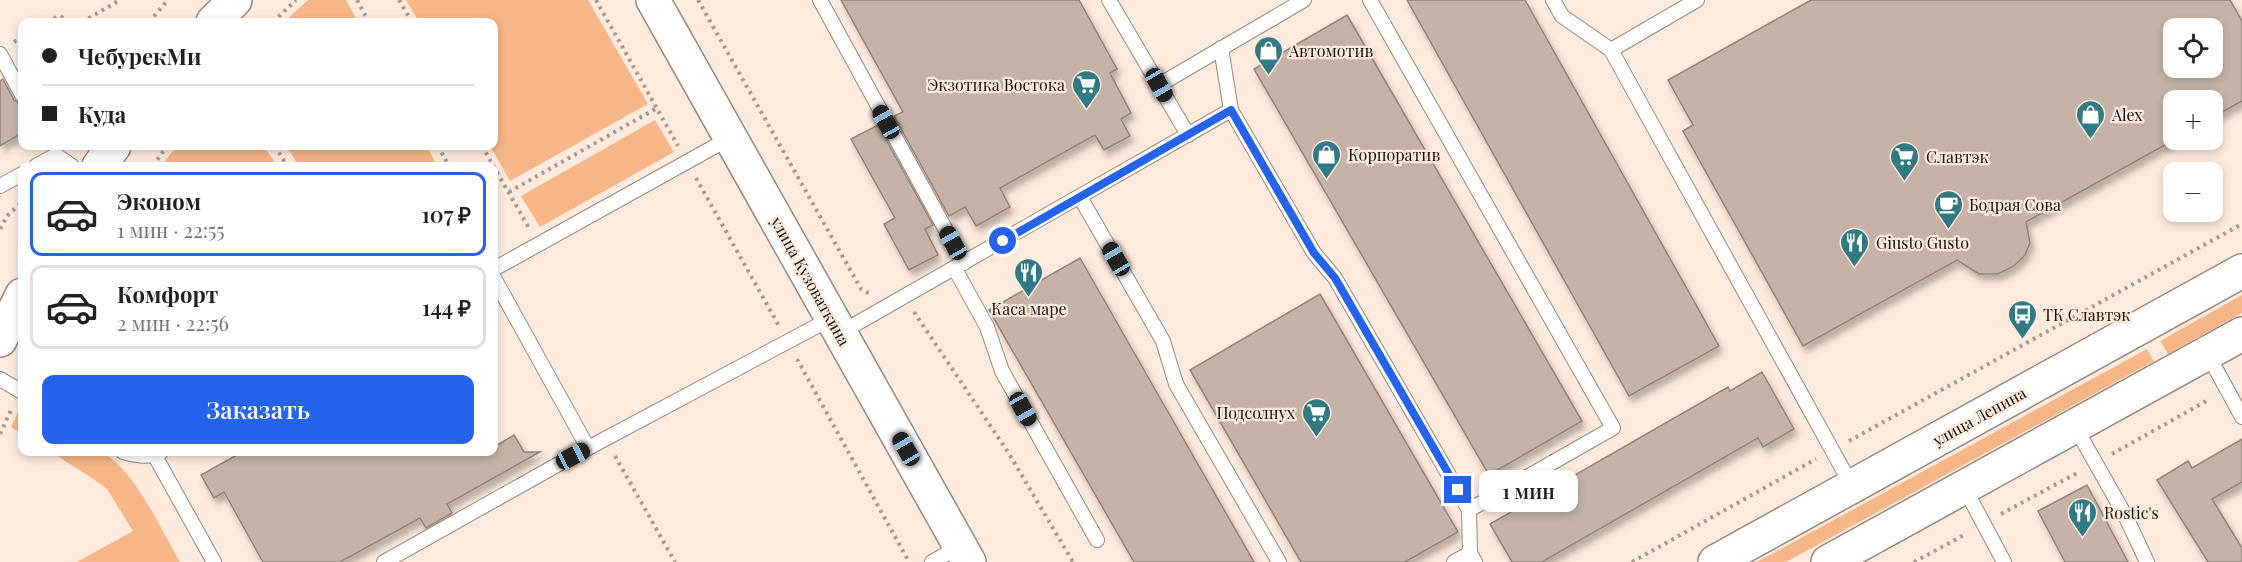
<!DOCTYPE html>
<html lang="ru">
<head>
<meta charset="utf-8">
<style>
	:root { --surface:#fff; --page:#f6f6f6; --text:#202124; --muted:#757577; --line:#e0e0e0; --accent:#2563eb }
	body { margin:0; font-family:"Playfair Display",serif; background:var(--page); color:var(--text); height:100vh; display:flex; flex-direction:column; font-size:22px; white-space:nowrap }
	* { box-sizing:border-box; margin:0 }
	p { font-size:20px; color:var(--muted) }
	.icon { flex:none; width:33px; height:33px; fill:none; stroke:currentColor; stroke-width:2; stroke-linecap:round; stroke-linejoin:round }
	.map { position:relative; flex:1; overflow:hidden }
	.side { position:absolute; left:18px; top:162px; width:480px; height:294px; display:flex; flex-direction:column; background:var(--surface); border-radius:12px; box-shadow:0 3px 9px #0003 }
	.side>* { flex:none }
	.banner { position:absolute; left:18px; top:18px; width:480px; height:132px; border-radius:12px; box-shadow:0 3px 9px #0003; display:grid; align-content:center; height:132px; padding:0 24px; background:var(--surface) }
	.tools { position:absolute; left:2163px; top:18px; display:grid; gap:12px }
	.tools a { display:grid; place-items:center; width:60px; height:60px; border-radius:12px; background:var(--surface); box-shadow:0 3px 9px #0003; font-size:30px }
	.end { position:absolute; width:27px; height:27px; margin:-14px; border:8px solid #2563eb; background:#fff; box-shadow:0 0 0 3px #fff }
	.from { border-radius:50% }
	.bubble { position:absolute; height:42px; border-radius:12px; background:var(--surface); box-shadow:0 3px 9px #0003; font-size:20px; font-weight:600; line-height:42px; text-align:center }
	.car { position:absolute; width:18px; height:36px; margin:-18px -9px; border-radius:8px; box-shadow:0 0 4px 2px #0007; background:linear-gradient(#222 24%,#8ab4d8 0 40%,#222 0 76%,#8ab4d8 0 86%,#222 0) }
	.banner b { display:flex; align-items:center; gap:21px; height:57px; font-size:22px }
	.banner b+b { border-top:2px solid var(--line) }
	.banner i { width:15px; height:15px; background:var(--text) }
	ul { padding:10px 0 0; list-style:none }
	li { display:flex; align-items:center; gap:18px; height:84px; margin:0 12px 9px; padding:0 12px; border:3px solid var(--line); border-radius:12px }
	li div { flex:1 }
	li b { display:block; font-size:22px }
	li em { font-style:normal; font-weight:600 }
	li.on { border-color:var(--accent) }
	li>.icon { width:54px; height:54px; stroke-width:1.5 }
	.button { display:flex; gap:12px; margin-top:auto; padding:12px 24px }
	.button a { flex:1; height:69px; border-radius:12px; background:var(--accent); color:#fff; font-size:24px; font-weight:600; line-height:69px; text-align:center }
	.map>svg:first-child { display:block }
	.green { fill:#f6b687 }
	.building { fill:#c5b3a7; stroke:#938277; stroke-width:1.5; fill-rule:evenodd; filter:url(#shadow) }
	.lines { fill:none; stroke-linecap:round; stroke-linejoin:round }
	.service-casing { stroke:#97867a; stroke-width:16 }
	.secondary-casing { stroke:#97867a; stroke-width:36 }
	.primary-casing { stroke:#97867a; stroke-width:36 }
	.path { stroke:#a89a90; stroke-width:4; stroke-dasharray:3 4.5; stroke-linecap:butt }
	.service { stroke:#fff; stroke-width:14 }
	.secondary { stroke:#fff; stroke-width:33 }
	.primary { stroke:#fff; stroke-width:33 }
	.route { stroke:#2563eb; stroke-width:8 }
	.labels { text-anchor:middle; dominant-baseline:central; stroke-width:4.5; stroke-linejoin:round; paint-order:stroke }
	.poi-label { font-size:16px; fill:#130d09; stroke:#feebde; text-anchor:start }
	.street-label { font-size:16px; fill:#130d09; stroke:#feebde }
</style>
</head>
<body>
<div class="map">
<svg width="2242" height="562" viewBox="0 0 2242 562">
	<defs>
		<filter id="shadow"><feDropShadow dx="3.5" dy="6" stdDeviation="3" flood-color="#0004"/></filter>
	</defs>
	<rect width="100%" height="100%" fill="#feebde"/>
	<g class="green">
		<path d="M 308,0 L 346,0 L 358,22 L 284,22 Z"/>
		<path d="M 406,0 L 588,0 L 648,104 L 510,181 L 490,146 L 494,146 L 494,22 L 419,22 Z"/>
		<path d="M 655,120 L 674,152 L 540,227 L 521,196 Z"/>
		<path d="M 177,146 L 264,146 L 277,166 L 161,166 Z"/>
		<path d="M 286,146 L 426,146 L 438,166 L 299,166 Z"/>
		<path d="M 2242,295 L 2242,313 L 2168,354 L 2160,341 Z"/>
		<path d="M 2147,349 L 2154,361 L 1786,562 L 1757,562 Z"/>
		<path d="M 22,404 L 22,434 L 11,427 Z"/>
		<path d="M 51,452 C 66,451 84,448 98,452 C 129,458 164,535 180,562 L 77,562 L 133,531 L 107,489 L 95,480 Z"/>
	</g>
	<g class="building">
		<path d="M 841,0 L 1079,0 L 1117,69 L 1110,73 L 1131,113 L 1121,119 L 1130,136 L 1104,150 L 1095,135 L 1000,188 L 1010,207 L 976,226 L 965,207 L 949,216 L 894,116 L 903,112 Z"/>
		<path d="M 1407,0 L 1525,0 L 1719,346 L 1629,396 Z"/>
		<path d="M 1811,0 L 2230,0 L 2242,21 L 2242,101 L 2212,118 L 2212,100 L 2174,100 L 2174,140 L 2026,222 L 2030,243 L 2025,255 L 2014,266 L 1998,274 L 1979,274 L 1957,260 L 1803,346 L 1683,131 L 1693,125 L 1668,80 ZM 2174,28 L 2212,28 L 2212,68 L 2174,68 Z"/>
		<path d="M 1347,15 L 1582,421 L 1489,475 L 1254,69 Z"/>
		<path d="M 3,79 L 14,100 L 22,104 L 22,133 L 0,146 L 0,81 Z"/>
		<path d="M 878,125 L 933,225 L 925,229 L 938,255 L 909,270 L 884,224 L 895,218 L 851,139 Z"/>
		<path d="M 1080,258 L 1160,398 L 1254,562 L 1134,562 L 989,310 Z"/>
		<path d="M 1320,294 L 1458,532 L 1405,562 L 1301,562 L 1190,370 Z"/>
		<path d="M 1762,372 L 1794,429 L 1763,447 L 1758,438 L 1542,562 L 1512,562 L 1490,524 L 1728,387 L 1730,391 Z"/>
		<path d="M 514,435 L 524,452 L 540,452 L 447,504 L 452,513 L 426,528 L 420,518 L 340,562 L 263,562 L 224,492 L 214,498 L 201,475 L 242,452 L 494,452 L 494,447 Z"/>
		<path d="M 2242,439 L 2242,482 L 2212,499 L 2242,548 L 2242,562 L 2208,562 L 2157,480 L 2188,461 L 2192,468 Z"/>
		<path d="M 2087,485 L 2128,562 L 2065,562 L 2038,511 Z"/>
	</g>
	<g class="lines">
		<defs>
			<g id="service">
				<path d="M 820,0 L 964,263"/>
				<path d="M 1109,0 L 1188,135"/>
				<path d="M 1370,0 L 1613,428 L 1469,510"/>
				<path d="M 1553,0 L 1562,16 L 1611,50 L 1852,486"/>
				<path d="M 1221,48 L 1231,110"/>
				<path d="M 1611,50 L 1697,0"/>
				<path d="M 0,54 L 22,95"/>
				<path d="M 1159,85 L 1304,0"/>
				<path d="M 36,166 L 56,155 L 72,166"/>
				<path d="M 0,186 L 22,174"/>
				<path d="M 1080,197 L 1163,341 L 1176,384 L 1279,562"/>
				<path d="M 494,269 L 730,138"/>
				<path d="M 955,269 L 987,327 L 1002,371 L 1097,540"/>
				<path d="M 494,278 L 588,448"/>
				<path d="M 840,333 L 1231,110 L 1314,253 L 1335,278 L 1469,510 L 1470,553 L 1475,562"/>
				<path d="M 2207,353 L 2242,417"/>
				<path d="M 0,379 L 22,392"/>
				<path d="M 2074,425 L 2125,515 L 2147,562"/>
				<path d="M 123,452 C 134,456 150,458 161,452"/>
				<path d="M 155,456 L 214,562"/>
				<path d="M 1964,487 L 2004,562"/>
				<path d="M 384,562 L 573,456 L 832,318"/>
				<path d="M 932,562 L 960,546"/>
				<path d="M 1454,562 L 1470,553"/>
			</g>
			<g id="secondary">
				<path d="M 653,0 L 969,562"/>
				<path d="M 213,22 L 235,0"/>
				<path d="M 99,166 L 114,146"/>
				<path d="M 0,340 L 22,295"/>
			</g>
			<g id="primary">
				<path d="M 1715,562 L 2242,271"/>
				<path d="M 1828,562 L 2242,334"/>
			</g>
		</defs>
		<use href="#service" class="service-casing"/>
		<use href="#secondary" class="secondary-casing"/>
		<use href="#primary" class="primary-casing"/>
		<g class="path">
			<path d="M 357,0 L 369,22"/>
			<path d="M 399,0 L 412,22"/>
			<path d="M 596,0 L 678,146"/>
			<path d="M 698,0 L 861,289 L 870,294"/>
			<path d="M 47,22 L 59,16 L 73,22"/>
			<path d="M 82,22 L 120,0"/>
			<path d="M 149,22 L 168,0"/>
			<path d="M 273,22 L 296,0"/>
			<path d="M 14,42 L 22,37"/>
			<path d="M 275,146 L 287,166"/>
			<path d="M 438,146 L 449,166"/>
			<path d="M 482,146 L 529,228"/>
			<path d="M 153,166 L 167,146"/>
			<path d="M 696,178 L 779,326"/>
			<path d="M 509,192 L 657,108"/>
			<path d="M 0,229 L 7,216 L 22,202"/>
			<path d="M 914,312 L 1008,452 L 1073,562"/>
			<path d="M 797,359 L 909,562"/>
			<path d="M 0,434 L 12,408"/>
			<path d="M 1849,441 L 2242,224"/>
			<path d="M 2112,454 L 2210,399"/>
			<path d="M 615,456 L 675,562"/>
			<path d="M 2001,514 L 2079,472"/>
			<path d="M 1632,562 L 1816,459"/>
			<path d="M 1914,562 L 1966,534"/>
		</g>
		<use href="#service" class="service"/>
		<use href="#secondary" class="secondary"/>
		<use href="#primary" class="primary"/>
	</g>
	<g class="lines">
		<path class="route" d="M 1003,241 L 1231,110 L 1314,253 L 1335,278 L 1458,490"/>
	</g>
	<defs>
		<symbol id="shop-pin" viewBox="-11 -11 22 30"><path d="M0 17L-7.5 6A9.5 9.5 0 1 1 7.5 6Z" fill="#327a83" stroke="#feebde"/><path d="M-5-2.5h2.3a2.7 3.5 0 0 1 5.4 0H5L5.5 6h-11ZM-1.5-2.5h3a1.5 2.3 0 0 0-3 0Z" fill="#fff"/></symbol>
		<symbol id="supermarket-pin" viewBox="-11 -11 22 30"><path d="M0 17L-7.5 6A9.5 9.5 0 1 1 7.5 6Z" fill="#327a83" stroke="#feebde"/><path d="M-6-5.5h2.5l.6 2H6L4.5 2H-2.5L-4.4-4H-6ZM-1.5 3.2a1.3 1.3 0 1 0 .1 0ZM3 3.2a1.3 1.3 0 1 0 .1 0Z" fill="#fff"/></symbol>
		<symbol id="cafe-pin" viewBox="-11 -11 22 30"><path d="M0 17L-7.5 6A9.5 9.5 0 1 1 7.5 6Z" fill="#327a83" stroke="#feebde"/><path d="M-5.5-4.5H6V0H3Q3 3.5 0 3.5H-2.5Q-5.5 3.5-5.5 0ZM3-3.2v2h1.7v-2ZM-6 4.5H4V6H-6Z" fill="#fff"/></symbol>
		<symbol id="restaurant-pin" viewBox="-11 -11 22 30"><path d="M0 17L-7.5 6A9.5 9.5 0 1 1 7.5 6Z" fill="#327a83" stroke="#feebde"/><path d="M-5-6h1v4h1v-4h1v4h1v-4h1v5L-1.5 .5V6h-2V.5L-5-1ZM5-6V6H3V1.5H1.5Q1.5-4 5-6Z" fill="#fff"/></symbol>
		<symbol id="bus-pin" viewBox="-11 -11 22 30"><path d="M0 17L-7.5 6A9.5 9.5 0 1 1 7.5 6Z" fill="#327a83" stroke="#feebde"/><path d="M-5-6H5V4H4V6H2V4H-2V6H-4V4H-5ZM-3.5-4V0h7V-4ZM-3.5 1.2v1.5H-2V1.2ZM2 1.2v1.5H3.5V1.2Z" fill="#fff"/></symbol>
	</defs>
	<g fill-rule="evenodd">
		<use href="#shop-pin" x="1252" y="34" width="33" height="45"/>
		<use href="#supermarket-pin" x="1070" y="68" width="33" height="45"/>
		<use href="#shop-pin" x="2074" y="98" width="33" height="45"/>
		<use href="#shop-pin" x="1310" y="138" width="33" height="45"/>
		<use href="#supermarket-pin" x="1888" y="140" width="33" height="45"/>
		<use href="#cafe-pin" x="1932" y="188" width="33" height="45"/>
		<use href="#restaurant-pin" x="1838" y="226" width="33" height="45"/>
		<use href="#restaurant-pin" x="1012" y="256" width="33" height="45"/>
		<use href="#bus-pin" x="2006" y="298" width="33" height="45"/>
		<use href="#supermarket-pin" x="1300" y="396" width="33" height="45"/>
		<use href="#restaurant-pin" x="2066" y="496" width="33" height="45"/>
	</g>
	<g class="labels">
		<g class="poi-label">
			<text x="1289" y="50">Автомотив</text>
			<text x="1065" y="84" text-anchor="end">Экзотика Востока</text>
			<text x="2112" y="114">Alex</text>
			<text x="1348" y="154">Корпоратив</text>
			<text x="1926" y="156">Славтэк</text>
			<text x="1969" y="204">Бодрая Сова</text>
			<text x="1876" y="242">Giusto Gusto</text>
			<text x="1029" y="308" text-anchor="middle">Каса маре</text>
			<text x="2043" y="314">ТК Славтэк</text>
			<text x="1295" y="412" text-anchor="end">Подсолнух</text>
			<text x="2104" y="512">Rostic's</text>
		</g>
		<g class="street-label">
			<text transform="translate(811 281) rotate(61)">улица Кузоваткина</text>
			<text transform="translate(1979 416) rotate(-29)">улица Ленина</text>
		</g>
	</g>
</svg>
<div class="tools">
<a><svg class="icon" aria-label="locate" viewBox="0 0 24 24"><circle cx="12" cy="12" r="6"/><path d="M12 2v4M12 18v4M2 12h4M18 12h4"/></svg></a>
<a>+</a>
<a>−</a>
</div>
<i class="end from" style="left:1003px;top:241px"></i>
<i class="end" style="left:1458px;top:490px"></i>
<div class="bubble" style="left:1479px;top:470px;width:99px">1 мин</div>
<i class="car" style="left:1159px;top:85px;rotate:150deg"></i>
<i class="car" style="left:886px;top:122px;rotate:331deg"></i>
<i class="car" style="left:953px;top:243px;rotate:331deg"></i>
<i class="car" style="left:1116px;top:259px;rotate:330deg"></i>
<i class="car" style="left:1023px;top:409px;rotate:151deg"></i>
<i class="car" style="left:906px;top:449px;rotate:330deg"></i>
<i class="car" style="left:573px;top:456px;rotate:62deg"></i>
<div class="banner">
<b><i class="from"></i>ЧебурекМи</b>
<b><i></i>Куда</b>
</div>
<section class="side">
<ul>
<li class="on"><svg class="icon" aria-label="car" viewBox="0 0 24 24"><path d="M5 17H2v-5l4-1 3-4h7l3 4 3 1v5h-3M9 17h6M6 11h13"/><circle cx="7" cy="17" r="2"/><circle cx="17" cy="17" r="2"/></svg><div><b>Эконом</b><p>1 мин · 22:55</p></div><em>107 ₽</em></li>
<li><svg class="icon" aria-label="car" viewBox="0 0 24 24"><path d="M5 17H2v-5l4-1 3-4h7l3 4 3 1v5h-3M9 17h6M6 11h13"/><circle cx="7" cy="17" r="2"/><circle cx="17" cy="17" r="2"/></svg><div><b>Комфорт</b><p>2 мин · 22:56</p></div><em>144 ₽</em></li>
</ul>
<div class="button"><a>Заказать</a></div>
</section>
</div>
</body>
</html>
